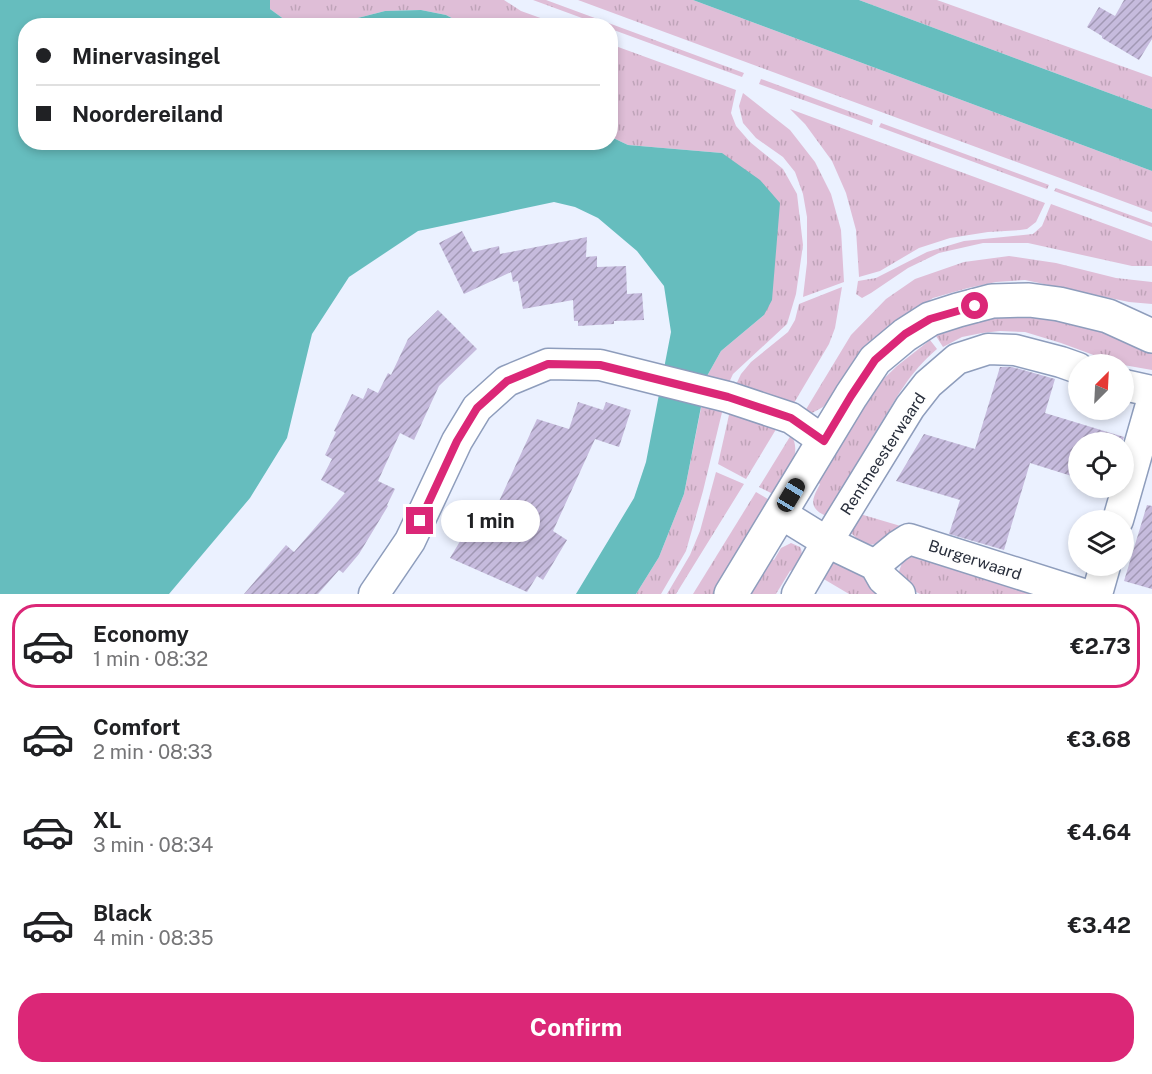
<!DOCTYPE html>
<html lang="en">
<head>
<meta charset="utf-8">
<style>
	:root { --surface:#fff; --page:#f2f2f2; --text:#202124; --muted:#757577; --line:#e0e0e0; --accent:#db2777 }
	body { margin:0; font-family:"Public Sans",sans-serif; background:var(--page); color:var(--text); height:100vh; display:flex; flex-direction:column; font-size:22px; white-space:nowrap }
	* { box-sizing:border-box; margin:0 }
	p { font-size:20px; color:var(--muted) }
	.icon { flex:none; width:33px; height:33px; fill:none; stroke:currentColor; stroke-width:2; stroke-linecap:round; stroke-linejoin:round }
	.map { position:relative; height:594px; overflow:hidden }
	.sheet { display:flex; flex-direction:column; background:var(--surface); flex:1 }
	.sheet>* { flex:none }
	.banner { position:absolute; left:18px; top:18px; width:600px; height:132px; border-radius:24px; box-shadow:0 3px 9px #0003; display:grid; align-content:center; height:132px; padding:0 18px; background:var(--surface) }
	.needle { width:39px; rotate:24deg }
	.fabs { position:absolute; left:1068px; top:354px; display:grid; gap:12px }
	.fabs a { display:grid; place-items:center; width:66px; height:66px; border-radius:50%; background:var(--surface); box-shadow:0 3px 9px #0003; font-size:30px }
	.end { position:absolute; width:27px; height:27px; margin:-14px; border:8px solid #db2777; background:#fff; box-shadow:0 0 0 3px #fff }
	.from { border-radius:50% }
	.bubble { position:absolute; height:42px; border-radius:21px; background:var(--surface); box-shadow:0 3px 9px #0003; font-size:20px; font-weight:700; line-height:42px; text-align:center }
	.car { position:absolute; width:18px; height:36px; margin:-18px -9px; border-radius:8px; box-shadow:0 0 4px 2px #0007; background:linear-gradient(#222 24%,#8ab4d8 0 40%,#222 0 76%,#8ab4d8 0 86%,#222 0) }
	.banner b { display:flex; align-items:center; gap:21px; height:57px; font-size:22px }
	.banner b+b { border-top:2px solid var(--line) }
	.banner i { width:15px; height:15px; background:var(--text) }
	ul { padding:10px 0 0; list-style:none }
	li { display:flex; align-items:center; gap:18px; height:84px; margin:0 12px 9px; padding:0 6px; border:3px solid transparent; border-radius:24px }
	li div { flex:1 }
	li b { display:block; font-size:22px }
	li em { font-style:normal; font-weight:700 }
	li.on { border-color:var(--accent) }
	li>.icon { width:54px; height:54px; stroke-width:1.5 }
	.action { display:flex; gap:12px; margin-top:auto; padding:12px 18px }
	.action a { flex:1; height:69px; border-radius:24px; background:var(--accent); color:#fff; font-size:24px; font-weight:700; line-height:69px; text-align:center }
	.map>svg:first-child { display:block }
	.grass { fill:url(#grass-tufts) }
	.water { fill:#66bdbe }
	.building { fill:url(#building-hatch) }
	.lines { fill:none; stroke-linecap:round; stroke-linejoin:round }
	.street-casing { stroke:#8e9dbc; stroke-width:33 }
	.secondary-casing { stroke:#8e9dbc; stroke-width:36 }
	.street { stroke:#fff; stroke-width:30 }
	.secondary { stroke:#fff; stroke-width:33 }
	.route { stroke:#db2777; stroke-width:8 }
	.labels { text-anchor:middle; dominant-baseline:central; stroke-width:4.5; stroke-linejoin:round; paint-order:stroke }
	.street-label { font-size:16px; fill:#282e3b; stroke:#fefefe }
</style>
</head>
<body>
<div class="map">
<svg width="1152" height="594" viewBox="0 0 1152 594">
	<defs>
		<pattern id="grass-tufts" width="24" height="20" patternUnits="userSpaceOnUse" patternTransform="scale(1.5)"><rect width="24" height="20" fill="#dfbed7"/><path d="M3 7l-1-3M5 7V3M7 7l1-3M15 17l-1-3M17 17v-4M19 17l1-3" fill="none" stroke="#bfa4b9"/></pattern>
		<pattern id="building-hatch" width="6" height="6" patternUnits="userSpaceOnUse" patternTransform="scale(1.5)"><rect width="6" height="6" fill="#c6bbdd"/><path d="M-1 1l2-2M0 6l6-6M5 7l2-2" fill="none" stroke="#a198b4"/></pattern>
	</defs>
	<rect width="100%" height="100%" fill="#ebf1ff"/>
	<g class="grass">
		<path d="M 270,0 L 504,0 L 521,11 L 560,25 L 465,25 L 446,15 L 421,10 L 385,11 L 350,20 L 337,25 L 292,25 L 270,9 Z"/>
		<path d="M 533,0 L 546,0 L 744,73 L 742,77 L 611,29 L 610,26 L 601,25 Z"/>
		<path d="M 578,0 L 693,0 L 1152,171 L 1152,212 Z"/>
		<path d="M 859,0 L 937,0 L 1152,77 L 1152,109 Z"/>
		<path d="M 610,44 L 736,90 L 731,113 L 736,126 L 750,142 L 783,169 L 797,194 L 803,245 L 796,294 L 787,324 L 733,374 L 726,389 L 706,380 L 707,376 L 721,351 L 764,315 L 722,153 L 628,145 L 611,137 Z"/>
		<path d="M 761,79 L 873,120 L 872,125 L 759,84 Z"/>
		<path d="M 743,93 L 790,130 L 815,162 L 831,194 L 841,230 L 844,282 L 803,297 L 807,263 L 807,217 L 803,194 L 795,172 L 783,157 L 756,138 L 743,123 L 739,106 Z"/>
		<path d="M 790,109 L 1045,203 L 1036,222 L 1027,229 L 1020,230 L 988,232 L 950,238 L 919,248 L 880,271 L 859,277 L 856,230 L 846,193 L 832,161 L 805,124 Z"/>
		<path d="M 881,123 L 1049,185 L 1047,189 L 879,127 Z"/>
		<path d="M 1056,188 L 1152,223 L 1152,227 L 1054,191 Z"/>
		<path d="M 1051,204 L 1152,241 L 1152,266 L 1132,266 L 1028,243 L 983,243 L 939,253 L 908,268 L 871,293 L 862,298 L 856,294 L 858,281 L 876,278 L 927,252 L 964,241 L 1033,234 L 1042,226 Z"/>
		<path d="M 1009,256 L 1056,263 L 1116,278 L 1152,282 L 1152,304 L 1129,302 L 1025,280 L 996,282 L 968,288 L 933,298 L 894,323 L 823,407 L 812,413 L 805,411 L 851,335 L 886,299 L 915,279 L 964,262 Z"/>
		<path d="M 842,287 L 835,328 L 829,344 L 791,408 L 733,391 L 741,374 L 751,362 L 788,332 L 795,320 L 799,304 Z"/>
		<path d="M 1021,315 L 1060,319 L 1152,344 L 1152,370 L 1118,364 L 1061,343 L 1025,332 L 1000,331 L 982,333 L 962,337 L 943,347 L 936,336 C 964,321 990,318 1021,315 Z"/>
		<path d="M 930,340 L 937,349 C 909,373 897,397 878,428 C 861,456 844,484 829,514 L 826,516 C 808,508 812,499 820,484 L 814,480 L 867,395 L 897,366 Z"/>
		<path d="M 703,398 L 724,404 L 703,491 L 686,551 L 661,594 L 636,594 L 659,557 L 684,494 Z"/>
		<path d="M 731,406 L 778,426 L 746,479 L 718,464 Z"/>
		<path d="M 791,435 C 804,454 784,478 775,495 L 759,487 Z"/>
		<path d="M 716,472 L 744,484 L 676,594 L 667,594 L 690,555 L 700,531 Z"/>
		<path d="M 756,492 L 771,501 L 714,594 L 693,594 Z"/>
		<path d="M 860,514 L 904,527 C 892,537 881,549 864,543 C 858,541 853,534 848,531 Z"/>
		<path d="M 791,543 L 800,547 C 804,554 800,561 797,568 L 790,571 L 776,594 L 745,594 L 767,557 L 774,560 L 781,548 Z"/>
		<path d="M 910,555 L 1040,594 L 920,594 L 905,586 L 897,577 L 902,563 Z"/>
		<path d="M 831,562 L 843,564 L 893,594 L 849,594 L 822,578 Z"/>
	</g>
	<g class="water">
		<path d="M 0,0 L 270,0 L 270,9 L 292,25 L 26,26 L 26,142 L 610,142 L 611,137 L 628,145 L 722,153 L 760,180 L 780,203 L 772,300 L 764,315 L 721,351 L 707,376 L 684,494 L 659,557 L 636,594 L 576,594 L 634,498 L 646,462 L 671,332 L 664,286 L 637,251 L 598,218 L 575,207 L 554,202 L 418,231 L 349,277 L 312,334 L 287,438 L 250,498 L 169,594 L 0,594 Z"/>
		<path d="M 693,0 L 859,0 L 1152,109 L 1152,171 Z"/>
		<path d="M 421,10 L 446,15 L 465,25 L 337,25 L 350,20 L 385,11 Z"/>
	</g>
	<g class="building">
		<path d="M 1124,0 L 1152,0 L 1152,39 L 1139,60 L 1102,38 L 1102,36 L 1087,27 L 1099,7 L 1115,16 Z"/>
		<path d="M 462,231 L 473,252 L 499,246 L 500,254 L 587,237 L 586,257 L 597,256 L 597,267 L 626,266 L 627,294 L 642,293 L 644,320 L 614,321 L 614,324 L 578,326 L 578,321 L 574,321 L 573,300 L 523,309 L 518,281 L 513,282 L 511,272 L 464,294 L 439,243 Z"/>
		<path d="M 438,310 L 477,349 L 439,386 L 414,440 L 400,433 L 378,481 L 395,489 L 387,505 L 388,506 L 359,554 L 343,573 L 339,570 L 318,594 L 244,594 L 286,545 L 294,552 L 345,493 L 321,480 L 332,459 L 325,455 L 336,432 L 334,431 L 352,394 L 363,399 L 368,388 L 378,393 L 388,373 L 391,375 L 408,339 Z"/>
		<path d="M 1000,367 L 1012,367 L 1055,379 L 1045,413 L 1124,437 L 1122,442 L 1078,442 L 1078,478 L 1030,463 L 1004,550 L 949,534 L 960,500 L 896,481 L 924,434 L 975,449 Z"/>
		<path d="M 578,402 L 603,410 L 606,402 L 631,410 L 619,447 L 595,439 L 553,531 L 567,540 L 543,580 L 537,576 L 527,592 L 450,558 L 471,523 L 464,519 L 475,501 L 482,506 L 484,503 L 495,510 L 537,419 L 569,429 Z"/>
		<path d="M 1147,505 L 1152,506 L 1152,589 L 1124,581 Z"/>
	</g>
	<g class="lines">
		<defs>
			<g id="street">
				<path d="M 1124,385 L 1152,391"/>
				<path d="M 780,513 L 827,542 L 875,565 L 883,579 L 900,594"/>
				<path d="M 1118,520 L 1152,401"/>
				<path d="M 875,565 L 898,546 L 909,539 L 1083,594"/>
				<path d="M 374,594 L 410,541 L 457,441 L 477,408 L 507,381 L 548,364 L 600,365 L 728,397 L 791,418 L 824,441"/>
				<path d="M 797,594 L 827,542 L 910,407 L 928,384 L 957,359 L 988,349 L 1015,350 L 1061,362 L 1078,368"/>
				<path d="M 1097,594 L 1105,566"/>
			</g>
			<path id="secondary" d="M 731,594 L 851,396 L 875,360 L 905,335 L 930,319 L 958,310 L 992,301 L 1029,300 L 1059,304 L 1108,316 L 1152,336"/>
		</defs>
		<use href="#street" class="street-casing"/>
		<use href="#secondary" class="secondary-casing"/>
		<use href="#street" class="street"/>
		<use href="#secondary" class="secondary"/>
	</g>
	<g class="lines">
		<path class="route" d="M 420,521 L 457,441 L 477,408 L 507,381 L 548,364 L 600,365 L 728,397 L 791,418 L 824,441 L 851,396 L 875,360 L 905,334 L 930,319 L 975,306"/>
	</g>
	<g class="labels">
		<g class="street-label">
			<text transform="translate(883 454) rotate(-57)">Rentmeesterwaard</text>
			<text transform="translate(975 560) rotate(18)">Burgerwaard</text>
		</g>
	</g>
</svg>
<div class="fabs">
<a><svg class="needle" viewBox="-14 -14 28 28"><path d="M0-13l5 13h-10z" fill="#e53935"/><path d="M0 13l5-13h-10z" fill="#757577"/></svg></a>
<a><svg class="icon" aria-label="locate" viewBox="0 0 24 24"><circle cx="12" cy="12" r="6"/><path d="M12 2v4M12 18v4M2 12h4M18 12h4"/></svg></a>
<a><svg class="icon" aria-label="layers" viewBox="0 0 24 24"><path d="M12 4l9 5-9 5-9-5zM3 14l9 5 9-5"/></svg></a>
</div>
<i class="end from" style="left:975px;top:306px"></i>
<i class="end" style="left:420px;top:521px"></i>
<div class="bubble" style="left:441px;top:500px;width:99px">1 min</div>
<i class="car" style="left:791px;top:495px;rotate:31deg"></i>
<div class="banner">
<b><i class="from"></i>Minervasingel</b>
<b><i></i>Noordereiland</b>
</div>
</div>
<section class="sheet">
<ul>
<li class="on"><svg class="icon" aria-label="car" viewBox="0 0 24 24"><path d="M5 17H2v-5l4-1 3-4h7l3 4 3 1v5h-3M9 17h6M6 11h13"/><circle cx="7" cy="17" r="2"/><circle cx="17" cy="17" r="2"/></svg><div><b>Economy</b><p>1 min · 08:32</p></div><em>€2.73</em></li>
<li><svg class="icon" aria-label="car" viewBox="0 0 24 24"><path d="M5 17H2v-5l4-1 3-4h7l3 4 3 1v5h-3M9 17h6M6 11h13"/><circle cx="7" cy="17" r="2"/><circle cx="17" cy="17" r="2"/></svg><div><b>Comfort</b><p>2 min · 08:33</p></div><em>€3.68</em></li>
<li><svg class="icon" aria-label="car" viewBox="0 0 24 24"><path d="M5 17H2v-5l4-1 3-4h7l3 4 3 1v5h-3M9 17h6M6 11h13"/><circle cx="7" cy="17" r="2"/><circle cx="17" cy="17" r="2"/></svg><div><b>XL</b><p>3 min · 08:34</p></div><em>€4.64</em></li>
<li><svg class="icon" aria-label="car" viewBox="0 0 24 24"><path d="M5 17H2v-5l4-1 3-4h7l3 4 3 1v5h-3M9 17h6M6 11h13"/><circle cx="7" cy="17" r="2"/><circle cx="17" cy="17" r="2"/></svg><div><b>Black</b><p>4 min · 08:35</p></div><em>€3.42</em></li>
</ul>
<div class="action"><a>Confirm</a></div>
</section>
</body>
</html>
